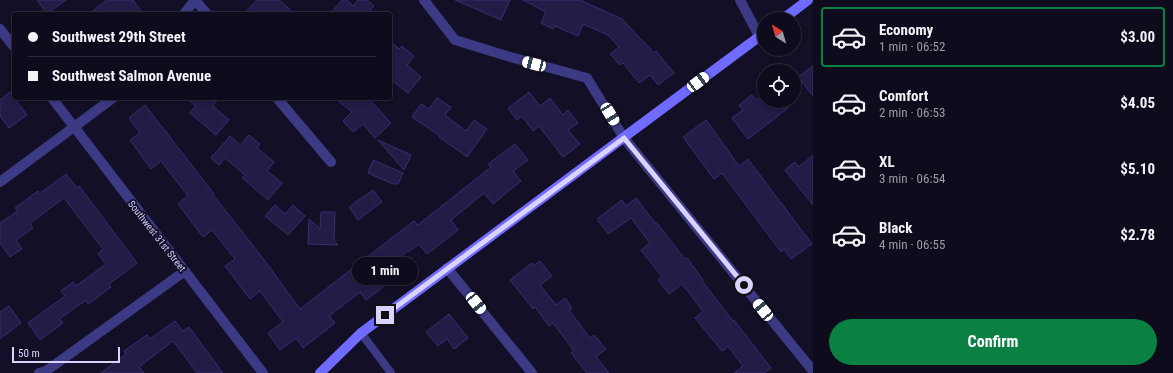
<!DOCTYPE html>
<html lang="en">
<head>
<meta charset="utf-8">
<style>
	:root { --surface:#0e0b1c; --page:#171425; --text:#f1f3f6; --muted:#9b9ba3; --line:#2e2b3b; --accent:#0b8043 }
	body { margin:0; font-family:"Roboto Condensed",sans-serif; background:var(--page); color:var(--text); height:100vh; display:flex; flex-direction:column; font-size:15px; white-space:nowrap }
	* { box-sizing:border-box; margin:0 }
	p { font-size:13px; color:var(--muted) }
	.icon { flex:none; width:22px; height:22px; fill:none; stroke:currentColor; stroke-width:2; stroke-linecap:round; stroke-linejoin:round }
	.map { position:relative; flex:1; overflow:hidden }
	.sheet { display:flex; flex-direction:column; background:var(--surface); width:360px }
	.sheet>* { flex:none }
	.guide { position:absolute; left:12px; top:12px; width:380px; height:88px; border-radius:4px; box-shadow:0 2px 6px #0003,0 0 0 1px var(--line); display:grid; align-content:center; height:88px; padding:0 16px; background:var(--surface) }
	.needle { width:26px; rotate:323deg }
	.fabs { position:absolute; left:757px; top:12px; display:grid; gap:8px }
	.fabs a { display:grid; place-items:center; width:44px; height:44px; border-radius:50%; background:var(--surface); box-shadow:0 2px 6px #0003,0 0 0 1px var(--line); font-size:20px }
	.scale { position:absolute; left:12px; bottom:10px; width:108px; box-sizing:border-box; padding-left:4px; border:2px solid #d9d4ff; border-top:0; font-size:11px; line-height:14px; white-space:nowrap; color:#d9d4ff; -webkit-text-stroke:3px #130f26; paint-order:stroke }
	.end { position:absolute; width:18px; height:18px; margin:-9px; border:5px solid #d9d4ff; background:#111; box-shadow:0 0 0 2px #111 }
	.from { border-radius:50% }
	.bubble { position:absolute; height:28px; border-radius:14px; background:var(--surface); box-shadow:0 2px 6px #0003,0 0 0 1px var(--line); font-size:13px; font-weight:700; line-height:28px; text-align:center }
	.car { position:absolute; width:12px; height:24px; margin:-12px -6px; border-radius:5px; box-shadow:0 0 3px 1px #0007; background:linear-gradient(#fff 24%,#345 0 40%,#fff 0 76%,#345 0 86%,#fff 0) }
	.guide b { display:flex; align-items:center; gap:14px; height:38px; font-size:15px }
	.guide b+b { border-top:1px solid var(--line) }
	.guide i { width:10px; height:10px; background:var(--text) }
	ul { padding:7px 0 0; list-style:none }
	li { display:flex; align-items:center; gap:12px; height:60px; margin:0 8px 6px; padding:0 8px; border:2px solid transparent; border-radius:4px }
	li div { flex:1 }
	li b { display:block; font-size:15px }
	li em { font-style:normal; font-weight:700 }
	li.selected { border-color:var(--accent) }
	li>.icon { width:36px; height:36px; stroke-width:1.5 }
	.cta { display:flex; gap:8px; margin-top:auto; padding:8px 16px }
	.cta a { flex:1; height:46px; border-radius:24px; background:var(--accent); color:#fff; font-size:16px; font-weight:700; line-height:46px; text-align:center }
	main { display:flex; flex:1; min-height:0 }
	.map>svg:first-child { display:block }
	.building { fill:#241b47; stroke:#3b2d73 }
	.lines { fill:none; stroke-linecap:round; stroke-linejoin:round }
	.lane { stroke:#3d3a85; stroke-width:8 }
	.street { stroke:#3d3a85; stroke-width:10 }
	.secondary { stroke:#6f6bff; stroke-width:10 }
	.route { stroke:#d9d4ff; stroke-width:5 }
	.labels { text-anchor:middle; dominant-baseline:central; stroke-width:3.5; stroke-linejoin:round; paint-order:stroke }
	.street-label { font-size:10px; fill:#d9d4ff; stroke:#130f26 }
</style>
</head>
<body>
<main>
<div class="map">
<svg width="813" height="373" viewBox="0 0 813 373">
	<rect width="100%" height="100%" fill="#130f26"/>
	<g class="building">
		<path d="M 37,0 L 66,0 L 47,14 Z"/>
		<path d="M 107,0 L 133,0 L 143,14 L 89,14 Z"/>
		<path d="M 257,0 L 279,0 L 295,14 L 244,14 Z"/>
		<path d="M 342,0 L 347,0 L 353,6 L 358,0 L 367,0 L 374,6 L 367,14 L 330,14 Z"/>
		<path d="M 455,0 L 510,0 L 501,20 Z"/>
		<path d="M 523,0 L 580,0 L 622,19 L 654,53 L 656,51 L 674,73 L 658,85 L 650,75 L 639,83 L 623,63 L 620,65 L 610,54 L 619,47 L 608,35 L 583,24 L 578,36 L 555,26 L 553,29 L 541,23 L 546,12 Z"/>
		<path d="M 390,41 L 399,49 L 402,46 L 414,56 L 407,65 L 421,77 L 408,93 L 390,79 Z"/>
		<path d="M 813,66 L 813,96 L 798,77 Z"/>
		<path d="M 10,92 L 27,115 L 9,128 L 0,116 L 0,100 Z"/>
		<path d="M 529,92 L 540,106 L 550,98 L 563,115 L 568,110 L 578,123 L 568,130 L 580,144 L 563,157 L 539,126 L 533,131 L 522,116 L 517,120 L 508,108 Z"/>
		<path d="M 764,94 L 764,101 L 783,101 L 788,108 L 748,139 L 732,118 L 743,110 L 739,105 L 752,95 L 756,100 Z"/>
		<path d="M 186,98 L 219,98 L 213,106 L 229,120 L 216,135 L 190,113 L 196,106 Z"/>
		<path d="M 335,98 L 368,98 L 391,123 L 375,138 L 363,124 L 353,132 L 343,121 L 352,112 Z"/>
		<path d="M 437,98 L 451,107 L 445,115 L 466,131 L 474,120 L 487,129 L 467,157 L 439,137 L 440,136 L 412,117 L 421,104 L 429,109 Z"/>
		<path d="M 145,105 L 214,194 L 213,195 L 262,257 L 300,309 L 414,221 L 418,225 L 491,167 L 488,164 L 515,144 L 528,160 L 513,171 L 521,181 L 493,204 L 484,193 L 451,220 L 458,230 L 427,254 L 419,244 L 408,252 L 408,251 L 384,269 L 392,280 L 366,300 L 360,292 L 329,316 L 335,323 L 303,348 L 296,338 L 280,350 L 268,333 L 283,322 L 260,291 L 250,299 L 225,266 L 235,259 L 212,230 L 203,237 L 178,204 L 188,196 L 161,161 L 151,169 L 130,140 L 140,133 L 129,118 Z"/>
		<path d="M 706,120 L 739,166 L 748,159 L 812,244 L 791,259 L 784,249 L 781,252 L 722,173 L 714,179 L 683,137 Z"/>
		<path d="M 249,135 L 260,144 L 257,148 L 274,162 L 267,171 L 282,183 L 268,200 L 242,178 L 245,175 L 225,158 L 219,165 L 211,158 L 230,136 L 240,145 Z"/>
		<path d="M 378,140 L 411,155 L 404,170 Z"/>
		<path d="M 813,155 L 813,205 L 785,170 L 795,162 L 799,167 Z"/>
		<path d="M 373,160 L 403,173 L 398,184 L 393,184 L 368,173 Z"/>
		<path d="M 66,174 L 77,188 L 79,186 L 137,263 L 109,284 L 111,287 L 88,304 L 86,300 L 59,319 L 63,323 L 40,340 L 28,323 L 65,296 L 61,291 L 73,282 L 76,286 L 106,264 L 98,254 L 103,249 L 64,198 L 30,223 L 33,228 L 16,240 L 22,249 L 10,257 L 0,243 L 0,223 L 18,211 L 15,208 L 38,191 L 39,194 Z"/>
		<path d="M 373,190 L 382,202 L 358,220 L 349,207 Z"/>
		<path d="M 636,198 L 655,223 L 656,222 L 685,259 L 687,258 L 703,280 L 702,281 L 733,321 L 734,320 L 771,368 L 764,373 L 734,373 L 743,366 L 728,346 L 722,351 L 695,318 L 703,311 L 682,284 L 669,294 L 658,280 L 662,277 L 641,250 L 650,243 L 631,218 L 608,234 L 597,219 L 622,200 L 626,206 Z"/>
		<path d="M 275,205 L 285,214 L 293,205 L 305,216 L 288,235 L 265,216 Z"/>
		<path d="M 321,212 L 335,212 L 334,241 L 338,245 L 308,244 L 309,219 L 320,229 Z"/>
		<path d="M 540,261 L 552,276 L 540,285 L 556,305 L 565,298 L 572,308 L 569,310 L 590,338 L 594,335 L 606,349 L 596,357 L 609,373 L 587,373 L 571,353 L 574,351 L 553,323 L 549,326 L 535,307 L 533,309 L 510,280 L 532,263 L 533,266 Z"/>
		<path d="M 9,306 L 21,323 L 0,339 L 0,312 Z"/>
		<path d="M 449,314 L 468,338 L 454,349 L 447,339 L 438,346 L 426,332 Z"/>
		<path d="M 175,321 L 183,331 L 189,327 L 223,373 L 197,373 L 173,341 L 139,367 L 144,373 L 101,373 L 126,354 L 124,351 L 147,335 L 150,339 Z"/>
	</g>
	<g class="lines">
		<path class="lane" d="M 361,333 L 391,373"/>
		<g class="street">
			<path d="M 195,0 L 207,14"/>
			<path d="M 424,0 L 455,40 L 507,56 L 587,78 L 624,138 L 813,371"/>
			<path d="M 740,0 L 759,36"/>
			<path d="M 184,14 L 195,0"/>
			<path d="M 0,29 L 14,47"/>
			<path d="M 52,98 L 263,373"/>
			<path d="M 277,98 L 331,162"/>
			<path d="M 0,182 L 113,98"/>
			<path d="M 447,268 L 532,373"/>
			<path d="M 39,373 L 46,371 L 185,271"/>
		</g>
		<g class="secondary">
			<path d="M 783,19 L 808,0"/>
			<path d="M 320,373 L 361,333 L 764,33"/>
		</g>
	</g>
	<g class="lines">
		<path class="route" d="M 385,315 L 624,138 L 744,285"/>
	</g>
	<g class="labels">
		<g class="street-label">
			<text transform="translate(157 236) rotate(52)">Southwest 31st Street</text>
		</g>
	</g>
</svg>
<div class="fabs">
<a><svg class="needle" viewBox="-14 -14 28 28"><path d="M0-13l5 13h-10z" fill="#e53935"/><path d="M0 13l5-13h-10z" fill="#9b9ba3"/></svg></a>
<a><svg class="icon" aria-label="locate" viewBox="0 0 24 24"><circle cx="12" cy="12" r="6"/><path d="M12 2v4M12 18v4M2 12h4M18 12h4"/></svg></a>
</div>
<div class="scale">50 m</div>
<i class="end from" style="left:744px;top:285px"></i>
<i class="end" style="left:385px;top:315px"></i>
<div class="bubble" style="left:352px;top:257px;width:66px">1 min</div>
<i class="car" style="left:534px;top:64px;rotate:285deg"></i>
<i class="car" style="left:698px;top:82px;rotate:53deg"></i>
<i class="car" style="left:610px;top:114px;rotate:149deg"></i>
<i class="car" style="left:476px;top:303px;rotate:141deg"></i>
<i class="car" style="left:763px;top:310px;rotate:321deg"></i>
<div class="guide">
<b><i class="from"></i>Southwest 29th Street</b>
<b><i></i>Southwest Salmon Avenue</b>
</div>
</div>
<section class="sheet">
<ul>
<li class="selected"><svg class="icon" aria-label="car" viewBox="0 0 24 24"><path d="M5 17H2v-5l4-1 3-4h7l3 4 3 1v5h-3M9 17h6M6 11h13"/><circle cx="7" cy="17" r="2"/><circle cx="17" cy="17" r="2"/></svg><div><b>Economy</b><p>1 min · 06:52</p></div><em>$3.00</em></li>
<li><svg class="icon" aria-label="car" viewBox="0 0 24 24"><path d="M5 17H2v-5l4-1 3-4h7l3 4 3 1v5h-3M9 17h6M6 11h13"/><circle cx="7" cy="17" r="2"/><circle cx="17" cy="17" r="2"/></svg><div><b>Comfort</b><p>2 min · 06:53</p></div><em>$4.05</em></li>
<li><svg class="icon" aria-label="car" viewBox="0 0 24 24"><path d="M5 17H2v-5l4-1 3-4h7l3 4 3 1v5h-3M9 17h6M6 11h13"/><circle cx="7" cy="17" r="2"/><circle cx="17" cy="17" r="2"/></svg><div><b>XL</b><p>3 min · 06:54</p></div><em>$5.10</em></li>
<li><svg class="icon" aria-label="car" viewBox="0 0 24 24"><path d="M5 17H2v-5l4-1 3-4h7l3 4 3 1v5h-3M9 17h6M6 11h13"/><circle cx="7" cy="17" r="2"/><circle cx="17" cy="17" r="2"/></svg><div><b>Black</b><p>4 min · 06:55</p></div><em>$2.78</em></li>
</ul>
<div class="cta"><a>Confirm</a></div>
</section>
</main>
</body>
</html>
